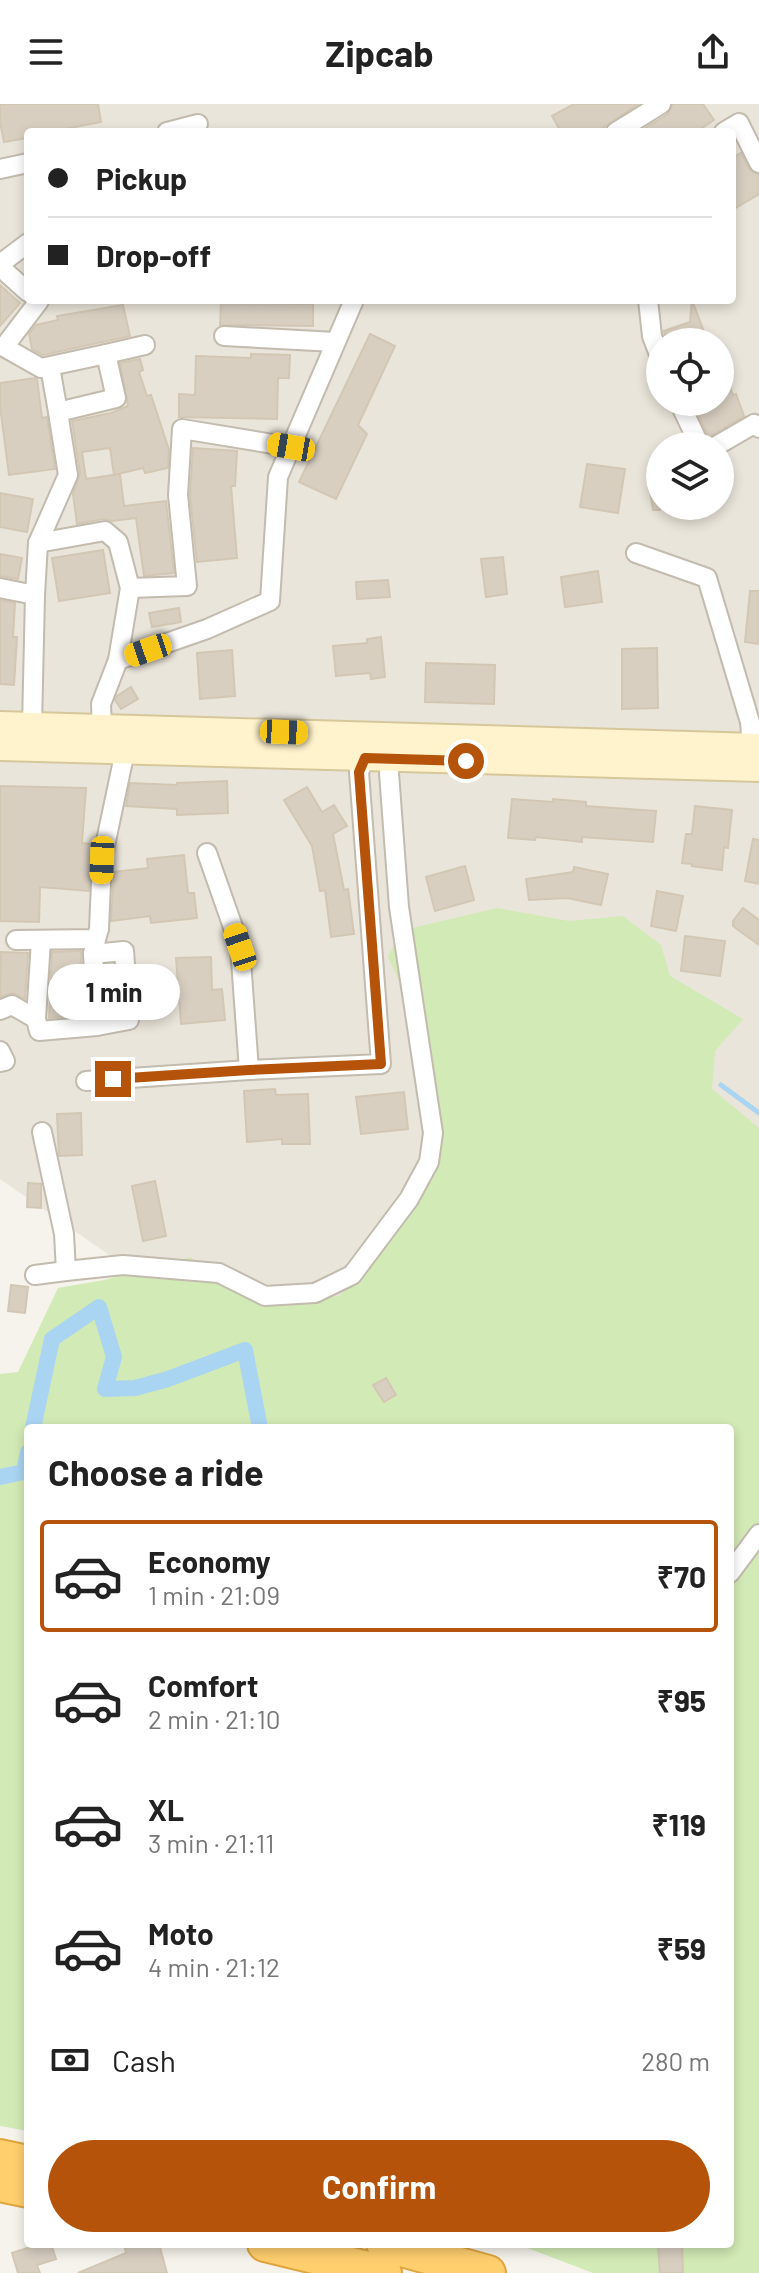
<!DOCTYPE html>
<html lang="en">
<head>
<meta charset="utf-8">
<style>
	:root { --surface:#fff; --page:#f2f2f2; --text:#222; --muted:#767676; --line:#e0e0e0; --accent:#b45309 }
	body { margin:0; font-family:Barlow,sans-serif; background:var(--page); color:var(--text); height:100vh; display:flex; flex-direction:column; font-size:30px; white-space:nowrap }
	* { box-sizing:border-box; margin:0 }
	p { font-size:26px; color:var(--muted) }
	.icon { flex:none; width:44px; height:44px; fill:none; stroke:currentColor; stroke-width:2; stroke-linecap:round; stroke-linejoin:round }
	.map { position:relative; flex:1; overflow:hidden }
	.side { position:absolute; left:24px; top:1320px; width:710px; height:824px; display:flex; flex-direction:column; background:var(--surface); border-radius:8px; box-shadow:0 4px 12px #0003 }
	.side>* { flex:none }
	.banner { position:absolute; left:24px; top:24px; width:712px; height:176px; border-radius:8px; box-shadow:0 4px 12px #0003; display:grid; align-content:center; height:176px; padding:0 24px; background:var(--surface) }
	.buttons { position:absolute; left:646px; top:224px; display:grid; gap:16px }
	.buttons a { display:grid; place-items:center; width:88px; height:88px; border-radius:50%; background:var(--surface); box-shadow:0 4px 12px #0003; font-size:40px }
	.end { position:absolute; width:36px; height:36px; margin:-18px; border:10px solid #b45309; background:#fff; box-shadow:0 0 0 4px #fff }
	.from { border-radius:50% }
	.bubble { position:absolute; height:56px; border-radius:28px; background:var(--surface); box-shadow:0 4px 12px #0003; font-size:26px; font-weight:700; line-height:56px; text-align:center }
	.car { position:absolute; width:24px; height:48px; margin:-24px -12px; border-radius:10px; box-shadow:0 0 6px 2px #0007; background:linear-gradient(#f5c518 24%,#345 0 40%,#f5c518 0 76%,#345 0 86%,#f5c518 0) }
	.banner b { display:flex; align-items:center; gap:28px; height:76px; font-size:30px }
	.banner b+b { border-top:2px solid var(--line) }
	.banner i { width:20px; height:20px; background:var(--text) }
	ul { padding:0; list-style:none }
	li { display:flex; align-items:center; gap:24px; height:112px; margin:0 16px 12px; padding:0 8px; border:4px solid transparent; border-radius:8px }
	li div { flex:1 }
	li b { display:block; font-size:30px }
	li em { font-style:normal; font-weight:700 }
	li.selected { border-color:var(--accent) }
	li>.icon { width:72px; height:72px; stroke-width:1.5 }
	h2 { padding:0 24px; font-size:36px; line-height:96px }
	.pay { display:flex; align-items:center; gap:20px; height:88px; padding:0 24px; font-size:30px }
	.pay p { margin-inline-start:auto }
	.primary-button { display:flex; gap:16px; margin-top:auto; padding:16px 24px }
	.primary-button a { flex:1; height:92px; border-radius:48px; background:var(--accent); color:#fff; font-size:32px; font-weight:700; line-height:92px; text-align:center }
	header { display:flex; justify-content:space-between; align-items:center; height:104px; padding:0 24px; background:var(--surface); font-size:36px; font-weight:700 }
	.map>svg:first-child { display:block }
	.residential { fill:#eae5da; fill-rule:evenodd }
	.green { fill:#d2eab5 }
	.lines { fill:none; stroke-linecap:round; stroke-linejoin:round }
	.stream { stroke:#a9d4f2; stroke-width:5 }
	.canal { stroke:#a9d4f2; stroke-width:16 }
	.building { fill:#d8cfc1; stroke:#d3c7b4; stroke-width:2 }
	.street-casing { stroke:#c2bbae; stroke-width:22 }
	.secondary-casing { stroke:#d6c79b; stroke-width:30 }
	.highway-casing { stroke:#e0a43c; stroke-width:38 }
	.street { stroke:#fff; stroke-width:18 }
	.secondary { stroke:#fff3cd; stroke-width:26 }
	.highway { stroke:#ffcf6e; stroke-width:34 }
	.route { stroke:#b45309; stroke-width:10 }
</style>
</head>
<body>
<header><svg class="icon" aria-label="menu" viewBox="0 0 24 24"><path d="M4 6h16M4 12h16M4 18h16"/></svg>Zipcab<svg class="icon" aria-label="share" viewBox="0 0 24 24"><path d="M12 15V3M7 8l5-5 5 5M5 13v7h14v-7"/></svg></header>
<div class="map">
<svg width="759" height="2169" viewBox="0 0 759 2169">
	<rect width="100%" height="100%" fill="#f6f3ec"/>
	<path class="residential" d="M 0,0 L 759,0 L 759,1481 L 730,1324 L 346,1316 L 0,1075 ZM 28,28 L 732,28 L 732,196 L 28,196 ZM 660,238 L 720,238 L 720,298 L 660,298 ZM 660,342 L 720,342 L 720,402 L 660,402 Z"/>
	<path class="green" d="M 497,804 L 569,817 L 623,812 L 661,841 L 670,872 L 743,915 L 715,947 L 712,985 L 759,1024 L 759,2169 L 593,2169 L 517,2140 L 730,2140 L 730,1324 L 28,1324 L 28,2027 L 0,2022 L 0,1270 L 18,1268 L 58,1184 L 104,1176 L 190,1153 L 257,1199 L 340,1192 L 352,1171 L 433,1061 L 433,953 L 388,853 L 400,827 Z"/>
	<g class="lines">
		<path class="stream" d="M 721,981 L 759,1009"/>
		<g class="canal">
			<path d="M 33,1324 L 52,1235 L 99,1203 L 114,1253 L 105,1285 L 135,1284 L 168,1275 L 245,1246 L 260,1324"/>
			<path d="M 0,1373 L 24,1368 L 28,1348"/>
		</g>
	</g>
	<g class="building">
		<path d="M 6,0 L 98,0 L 101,18 L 49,28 L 28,28 L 28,34 L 4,38 L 0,18 L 0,1 Z"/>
		<path d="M 574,0 L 638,0 L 597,28 L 561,28 L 552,12 Z"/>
		<path d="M 673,0 L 703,0 L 714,16 L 696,28 L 639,28 L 668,10 Z"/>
		<path d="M 741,49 L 749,65 L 759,71 L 759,90 L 732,106 L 732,54 Z"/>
		<path d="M 0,181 L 20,199 L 0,222 Z"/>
		<path d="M 692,196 L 708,238 L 667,238 L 664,227 L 690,218 Z"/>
		<path d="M 221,199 L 313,200 L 313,222 L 220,221 Z"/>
		<path d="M 123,201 L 130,232 L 43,251 L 32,245 L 29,230 L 36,221 L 58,216 L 57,212 Z"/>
		<path d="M 370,230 L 395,242 L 358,321 L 367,330 L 336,395 L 299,378 Z"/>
		<path d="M 251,250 L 290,251 L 289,274 L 278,274 L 277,315 L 179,313 L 179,290 L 195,291 L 196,252 L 251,254 Z"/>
		<path d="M 140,255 L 143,266 L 139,268 L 147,292 L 151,291 L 169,346 L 168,364 L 145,369 L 143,364 L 114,371 L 110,344 L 82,348 L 86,375 L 120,370 L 124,402 L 166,397 L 174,469 L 144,472 L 136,414 L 112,417 L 103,415 L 77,420 L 73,390 L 80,369 L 72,317 L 111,309 L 128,302 L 120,259 Z"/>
		<path d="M 720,261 L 722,261 L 733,291 L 736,290 L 744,312 L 709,333 L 692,298 L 720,298 Z"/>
		<path d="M 35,274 L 37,275 L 42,314 L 47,313 L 55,365 L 9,371 L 0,302 L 0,279 Z"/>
		<path d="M 193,344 L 237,347 L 235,382 L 231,382 L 237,454 L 197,458 L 190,391 Z"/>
		<path d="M 587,360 L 625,365 L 618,409 L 580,403 Z"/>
		<path d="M 660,365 L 660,406 L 653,406 L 647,368 Z"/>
		<path d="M 0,389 L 33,395 L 27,428 L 0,423 Z"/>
		<path d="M 103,446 L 110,489 L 59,497 L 52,454 Z"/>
		<path d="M 0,450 L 22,454 L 18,475 L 0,472 Z"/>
		<path d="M 503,453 L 507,490 L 486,493 L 481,455 Z"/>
		<path d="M 598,467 L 602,498 L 565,503 L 561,473 Z"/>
		<path d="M 388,476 L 390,493 L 357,495 L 356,478 Z"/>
		<path d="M 750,487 L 759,487 L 759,540 L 745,538 Z"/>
		<path d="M 0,496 L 15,499 L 13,533 L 17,533 L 14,581 L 0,580 Z"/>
		<path d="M 179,504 L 181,518 L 152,523 L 149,509 Z"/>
		<path d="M 381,533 L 385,573 L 371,575 L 370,569 L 336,572 L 333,542 L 367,539 L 367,535 Z"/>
		<path d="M 657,544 L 658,604 L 622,605 L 622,545 Z"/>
		<path d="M 232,546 L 235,592 L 200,595 L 197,549 Z"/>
		<path d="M 426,559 L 495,561 L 494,600 L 425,598 Z"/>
		<path d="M 131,583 L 138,595 L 121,605 L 115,596 L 117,592 Z"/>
		<path d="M 227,677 L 228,709 L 177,711 L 177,705 L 126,702 L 130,679 L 177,681 L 177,679 Z"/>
		<path d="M 0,682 L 86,684 L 82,739 L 93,740 L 90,755 L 89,787 L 40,783 L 39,818 L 0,817 Z"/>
		<path d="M 307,683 L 322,708 L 334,701 L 347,722 L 333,730 L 344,786 L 348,785 L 354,830 L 331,833 L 325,786 L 320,787 L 312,742 L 284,696 Z"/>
		<path d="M 512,695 L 553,698 L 553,695 L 586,698 L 586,702 L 656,707 L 653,738 L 582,733 L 582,738 L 536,733 L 535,736 L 508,734 Z"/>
		<path d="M 695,702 L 732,706 L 728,744 L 724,743 L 722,766 L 692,762 L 692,760 L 682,759 L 686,730 L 692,730 Z"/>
		<path d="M 753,735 L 759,736 L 759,780 L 745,777 Z"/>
		<path d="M 184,751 L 188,789 L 194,789 L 197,814 L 151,819 L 150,812 L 111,817 L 114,768 L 148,764 L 147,755 Z"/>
		<path d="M 465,762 L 474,796 L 435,807 L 426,773 Z"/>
		<path d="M 574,763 L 608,770 L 601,801 L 567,794 L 529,796 L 526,775 L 573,768 Z"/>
		<path d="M 657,787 L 683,792 L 676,827 L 651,822 Z"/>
		<path d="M 743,804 L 759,816 L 759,841 L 733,822 L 733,817 Z"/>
		<path d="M 685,832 L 725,837 L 720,872 L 681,867 Z"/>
		<path d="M 81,847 L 84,911 L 49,914 L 52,848 Z"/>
		<path d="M 1,848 L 28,849 L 25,895 L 13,889 L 0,893 Z"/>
		<path d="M 211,853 L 212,886 L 222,885 L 225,916 L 181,920 L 176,854 Z"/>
		<path d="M 114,870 L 116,906 L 108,908 L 106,871 Z"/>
		<path d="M 275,985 L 276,991 L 308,990 L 310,1040 L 282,1040 L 282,1035 L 247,1038 L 244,987 Z"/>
		<path d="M 404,988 L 408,1025 L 361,1030 L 356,993 Z"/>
		<path d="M 81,1009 L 82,1051 L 59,1052 L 57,1010 Z"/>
		<path d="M 155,1077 L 166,1132 L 143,1137 L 132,1082 Z"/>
		<path d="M 28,1079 L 41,1080 L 41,1104 L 27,1103 Z"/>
		<path d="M 11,1181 L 28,1183 L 25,1209 L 8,1207 Z"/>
		<path d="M 386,1274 L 396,1291 L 384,1298 L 373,1281 Z"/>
		<path d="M 40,2140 L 51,2140 L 56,2155 L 37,2161 L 40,2169 L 18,2169 L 12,2149 Z"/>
		<path d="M 124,2140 L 159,2140 L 167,2169 L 78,2169 L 126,2149 Z"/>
		<path d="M 658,2140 L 682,2140 L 683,2169 L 660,2169 Z"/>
	</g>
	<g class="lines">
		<defs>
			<g id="street">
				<path d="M 167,28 L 198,20"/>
				<path d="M 616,28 L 661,0"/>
				<path d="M 724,28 L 739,19 L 759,59"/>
				<path d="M 0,65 L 28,59"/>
				<path d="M 0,160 L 28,139"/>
				<path d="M 0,163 L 28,188"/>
				<path d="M 38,196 L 39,197 L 4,243 L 41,264 L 106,250 L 116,294 L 58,308 L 68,371 L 38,439"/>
				<path d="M 648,196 L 652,232 L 660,253"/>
				<path d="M 224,232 L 335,238"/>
				<path d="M 106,250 L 145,241"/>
				<path d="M 50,263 L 58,308"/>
				<path d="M 679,298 L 700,342"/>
				<path d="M 716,342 L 754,320 L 759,324"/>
				<path d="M 636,449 L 707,474 L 750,618 L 752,643"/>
				<path d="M 0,484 L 35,491 L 38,439 L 105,427 L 118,438 L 130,484"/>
				<path d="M 118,556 L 130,484 L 187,482 L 178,391 L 182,325 L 291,343"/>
				<path d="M 32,622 L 35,491"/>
				<path d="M 102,624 L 101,600 L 118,556 L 207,525 L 270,497 L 278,373 L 354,196"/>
				<path d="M 207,749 L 240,843 L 249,966"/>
				<path d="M 16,836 L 96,835 L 99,825 L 102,756 L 125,647"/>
				<path d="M 41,836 L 36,915 L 39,927 L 97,922 L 129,916 L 124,847 L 93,850 L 96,835"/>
				<path d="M 93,850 L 97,922"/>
				<path d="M 0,906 L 12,901 L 36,915"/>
				<path d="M 0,947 L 5,957 L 0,958"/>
				<path d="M 86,977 L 249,966 L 381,960 L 359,668 L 365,654"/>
				<path d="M 42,1028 L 64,1130 L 66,1167 L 123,1161 L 219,1169 L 265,1192 L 315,1189 L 352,1171 L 409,1095 L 429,1058 L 433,1029 L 399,803 L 389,669"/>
				<path d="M 35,1171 L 66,1167"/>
				<path d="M 730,1469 L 759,1430"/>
			</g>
			<g id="secondary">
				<path d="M 0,621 L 759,643"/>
				<path d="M 0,643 L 759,664"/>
			</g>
			<g id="highway">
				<path d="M 0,2053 L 28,2059"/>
				<path d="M 0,2080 L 28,2086"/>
				<path d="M 265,2140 L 384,2169"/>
				<path d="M 384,2140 L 488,2169"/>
			</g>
		</defs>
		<use href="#street" class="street-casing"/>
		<use href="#secondary" class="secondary-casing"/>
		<use href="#highway" class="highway-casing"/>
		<use href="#street" class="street"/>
		<use href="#secondary" class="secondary"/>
		<use href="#highway" class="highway"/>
	</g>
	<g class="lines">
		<path class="route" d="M 113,975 L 249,966 L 381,960 L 359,668 L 365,654 L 466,657"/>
	</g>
</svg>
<div class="buttons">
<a><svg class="icon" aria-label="locate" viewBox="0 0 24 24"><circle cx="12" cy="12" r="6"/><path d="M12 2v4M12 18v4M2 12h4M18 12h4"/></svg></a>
<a><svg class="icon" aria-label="layers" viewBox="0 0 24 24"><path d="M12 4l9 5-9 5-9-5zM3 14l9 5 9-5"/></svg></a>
</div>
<i class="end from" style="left:466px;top:657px"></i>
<i class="end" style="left:113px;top:975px"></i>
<div class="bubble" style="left:48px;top:860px;width:132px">1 min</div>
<i class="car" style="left:291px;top:343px;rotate:280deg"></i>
<i class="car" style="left:148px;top:546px;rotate:251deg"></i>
<i class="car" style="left:284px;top:628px;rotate:92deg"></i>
<i class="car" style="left:102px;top:756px;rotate:182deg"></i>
<i class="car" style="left:240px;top:843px;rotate:341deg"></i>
<div class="banner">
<b><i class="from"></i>Pickup</b>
<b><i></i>Drop-off</b>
</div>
<section class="side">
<h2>Choose a ride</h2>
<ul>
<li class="selected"><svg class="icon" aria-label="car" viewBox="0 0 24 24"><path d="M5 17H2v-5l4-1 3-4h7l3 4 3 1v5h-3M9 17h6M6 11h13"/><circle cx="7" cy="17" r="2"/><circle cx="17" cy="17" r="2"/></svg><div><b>Economy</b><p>1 min · 21:09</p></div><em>₹70</em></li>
<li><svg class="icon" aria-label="car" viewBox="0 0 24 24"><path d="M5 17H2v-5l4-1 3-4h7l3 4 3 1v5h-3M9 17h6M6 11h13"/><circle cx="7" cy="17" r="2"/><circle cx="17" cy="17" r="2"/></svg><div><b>Comfort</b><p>2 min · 21:10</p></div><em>₹95</em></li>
<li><svg class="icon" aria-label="car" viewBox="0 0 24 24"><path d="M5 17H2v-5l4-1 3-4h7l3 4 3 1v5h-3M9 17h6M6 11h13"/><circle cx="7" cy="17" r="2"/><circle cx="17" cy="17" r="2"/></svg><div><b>XL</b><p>3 min · 21:11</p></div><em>₹119</em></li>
<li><svg class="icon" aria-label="car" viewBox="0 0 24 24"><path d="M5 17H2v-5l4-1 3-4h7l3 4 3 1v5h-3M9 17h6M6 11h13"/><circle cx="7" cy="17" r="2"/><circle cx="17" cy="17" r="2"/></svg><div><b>Moto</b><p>4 min · 21:12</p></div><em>₹59</em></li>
</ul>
<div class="pay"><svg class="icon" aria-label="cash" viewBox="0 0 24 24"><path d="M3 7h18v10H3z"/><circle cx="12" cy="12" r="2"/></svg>Cash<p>280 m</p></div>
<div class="primary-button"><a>Confirm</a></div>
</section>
</div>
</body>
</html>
